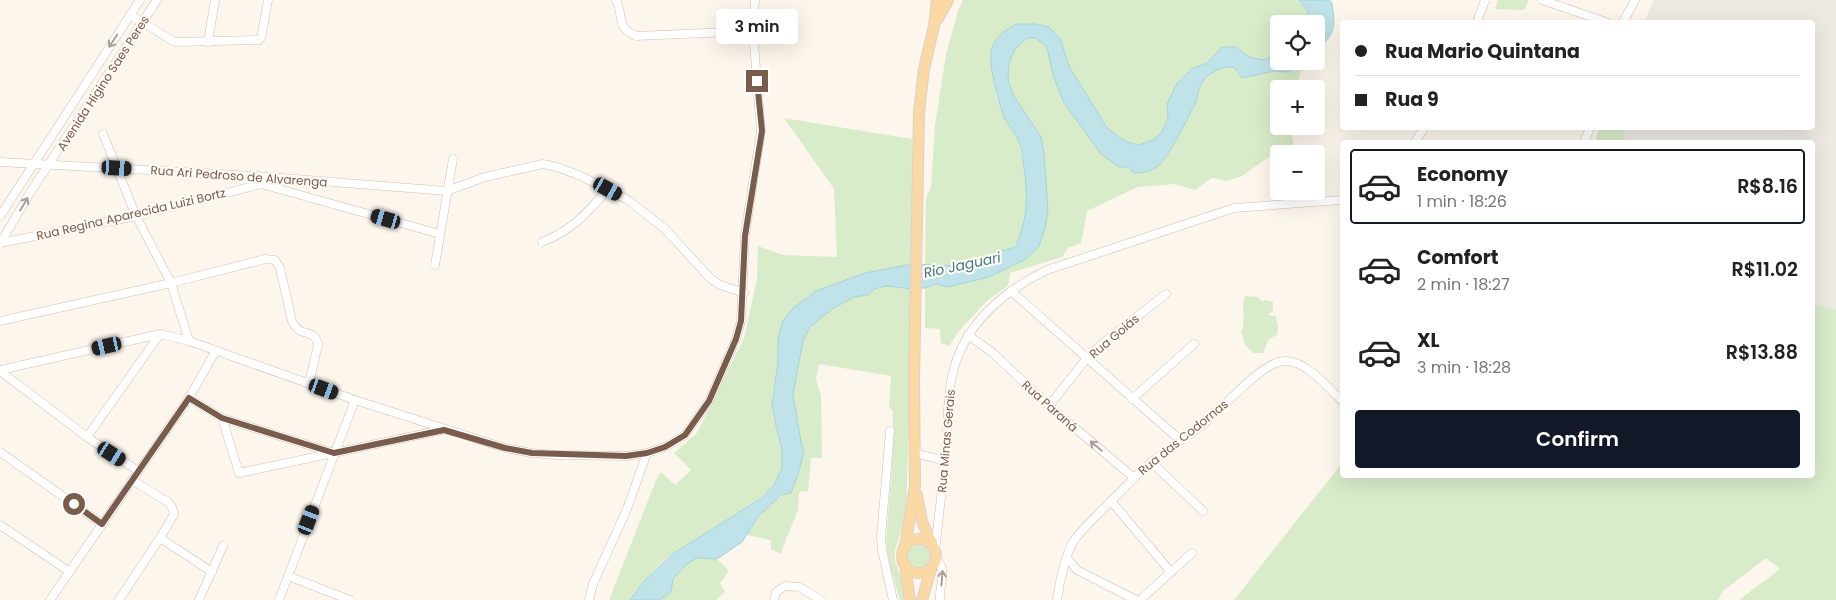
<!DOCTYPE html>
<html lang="en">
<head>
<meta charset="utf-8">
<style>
	:root { --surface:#fff; --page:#f2f2f2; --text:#222; --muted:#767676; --line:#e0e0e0; --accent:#111827 }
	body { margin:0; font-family:Poppins,sans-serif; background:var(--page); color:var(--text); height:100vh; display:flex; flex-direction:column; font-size:19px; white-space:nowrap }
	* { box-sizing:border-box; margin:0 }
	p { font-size:16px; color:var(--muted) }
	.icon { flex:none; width:28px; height:28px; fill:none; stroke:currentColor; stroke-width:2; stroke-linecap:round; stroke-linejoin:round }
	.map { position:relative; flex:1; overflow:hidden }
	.drawer { position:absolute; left:1340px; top:140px; width:475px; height:338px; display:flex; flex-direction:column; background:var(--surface); border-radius:5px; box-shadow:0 5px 20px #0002 }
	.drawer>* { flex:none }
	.banner { position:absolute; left:1340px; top:20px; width:475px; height:110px; border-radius:5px; box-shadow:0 5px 20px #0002; display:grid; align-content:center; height:110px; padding:0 15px; background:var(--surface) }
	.buttons { position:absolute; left:1270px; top:15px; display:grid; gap:10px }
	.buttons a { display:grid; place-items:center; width:55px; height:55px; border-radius:5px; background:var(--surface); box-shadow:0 5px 20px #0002; font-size:25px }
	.end { position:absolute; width:22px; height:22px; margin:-11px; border:6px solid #7a5c4d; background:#fff; box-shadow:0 0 0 2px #fff }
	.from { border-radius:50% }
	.bubble { position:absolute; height:35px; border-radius:5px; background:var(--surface); box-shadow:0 5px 20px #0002; font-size:16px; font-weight:600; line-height:35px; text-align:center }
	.car { position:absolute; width:15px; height:30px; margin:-15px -8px; border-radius:6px; box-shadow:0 0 4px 1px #0007; background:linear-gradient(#222 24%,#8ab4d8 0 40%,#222 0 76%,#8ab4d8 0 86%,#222 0) }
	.banner b { display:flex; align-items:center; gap:18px; height:48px; font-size:19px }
	.banner b+b { border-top:1px solid var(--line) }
	.banner i { width:12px; height:12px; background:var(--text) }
	ul { padding:9px 0 0; list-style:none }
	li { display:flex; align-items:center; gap:15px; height:75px; margin:0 10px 8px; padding:0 5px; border:2px solid transparent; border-radius:5px }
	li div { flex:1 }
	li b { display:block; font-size:19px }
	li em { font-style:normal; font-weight:600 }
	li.on { border-color:var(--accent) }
	li>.icon { width:45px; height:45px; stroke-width:1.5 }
	.button { display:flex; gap:10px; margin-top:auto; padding:10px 15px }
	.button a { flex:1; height:58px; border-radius:5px; background:var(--accent); color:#fff; font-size:20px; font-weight:600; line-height:58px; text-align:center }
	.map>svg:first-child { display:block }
	.industrial { fill:#efe9e4 }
	.green { fill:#d8ecc9 }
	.water { fill:#bfe3e8; stroke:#a5d3da }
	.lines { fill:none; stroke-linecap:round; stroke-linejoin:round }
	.minor-casing { stroke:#d1beb0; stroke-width:9 }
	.major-casing { stroke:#dad1cd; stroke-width:12 }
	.minor { stroke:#fff; stroke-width:8 }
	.major { stroke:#fbd9a5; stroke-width:10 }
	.oneway { stroke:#af9d94 }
	.route { stroke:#7a5c4d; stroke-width:6 }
	.labels { text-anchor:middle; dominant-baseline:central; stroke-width:4.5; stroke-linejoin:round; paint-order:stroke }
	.street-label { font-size:12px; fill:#7a5c4d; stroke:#fffaf3 }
	.water-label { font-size:14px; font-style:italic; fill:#437c86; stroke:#fffaf3 }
</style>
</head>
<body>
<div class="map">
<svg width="1836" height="600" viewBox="0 0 1836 600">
	<rect width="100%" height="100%" fill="#fdf6ec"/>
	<path class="industrial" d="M 1654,0 L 1836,0 L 1836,309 L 1813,304 L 1812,142 L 1625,142 L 1624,128 L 1812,128 L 1812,22 L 1644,22 Z"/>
	<g class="green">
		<path d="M 963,0 L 1299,0 L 1308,12 L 1307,24 L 1279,24 L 1279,53 L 1263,60 L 1249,57 L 1236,47 L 1222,47 L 1207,63 L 1190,69 L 1176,85 L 1167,104 L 1168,118 L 1162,132 L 1153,140 L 1139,145 L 1127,142 L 1107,128 L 1069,66 L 1060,38 L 1049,27 L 992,48 L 992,71 L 997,99 L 1006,120 L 1019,142 L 1027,183 L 1026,214 L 1020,237 L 1014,247 L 955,266 L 925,264 L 926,199 L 931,187 L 935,126 L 946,54 L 958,11 Z"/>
		<path d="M 1498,0 L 1529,0 L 1524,10 L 1495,9 Z"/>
		<path d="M 1028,38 L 1035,38 L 1045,45 L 1112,160 C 1121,168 1132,168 1143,173 L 1158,166 L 1167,156 L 1197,100 L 1201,86 L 1212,72 L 1224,66 L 1234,67 L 1242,78 L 1274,71 L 1289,72 L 1303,63 L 1296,89 L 1279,89 L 1279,126 L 1294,126 L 1292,135 L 1294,146 L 1273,154 L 1242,176 L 1227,181 L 1212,178 L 1195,190 L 1175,184 L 1138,187 L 1087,211 L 1081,243 L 1068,248 L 1062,257 L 1010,273 L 1008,286 L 988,300 L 959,331 L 949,346 L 941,343 L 940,329 L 925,328 L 925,288 L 936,284 L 948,287 L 1024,260 L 1044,153 L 1041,138 L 1014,96 L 1008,80 L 1009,63 L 1015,48 Z"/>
		<path d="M 784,118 L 912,139 L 913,264 L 865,273 L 778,339 C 778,346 779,354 778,362 C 777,376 772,389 772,403 C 772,425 785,445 782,467 C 776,503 702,532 674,553 C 656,565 643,583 630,600 L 609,600 L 656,480 L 661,472 L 675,485 L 691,470 L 674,453 L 697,433 L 744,338 L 757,279 L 758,246 L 783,255 L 837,257 L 834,189 Z"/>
		<path d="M 1599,128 L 1624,128 L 1625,142 L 1595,142 Z"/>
		<path d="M 886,286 L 913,289 L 906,515 L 895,550 L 895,561 L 909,600 L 900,600 L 889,564 L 886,541 L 892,467 L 893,412 L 889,407 L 891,376 L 819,364 L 816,379 L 821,396 L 822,458 L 811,458 L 808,491 L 799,492 L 798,510 L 780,554 L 771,549 L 771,540 L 747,535 C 758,518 771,497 791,493 L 804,451 L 801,442 L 793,394 L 803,341 L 810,327 L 832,309 L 854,297 L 868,295 L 874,289 Z"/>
		<path d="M 1245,296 L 1258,297 L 1262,302 L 1265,300 L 1273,302 L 1273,311 L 1267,315 L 1276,316 L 1278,327 L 1277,335 L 1269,339 L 1263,353 L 1254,353 L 1245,345 L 1241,332 C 1247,319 1240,310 1245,296 Z"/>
		<path d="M 1813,304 L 1836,309 L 1836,600 L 1739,600 L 1780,569 L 1766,558 L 1723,591 L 1718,600 L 1234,600 L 1342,463 L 1342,475 L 1812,475 Z"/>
		<circle cx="919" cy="556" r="11"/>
		<path d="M 697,557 L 717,559 L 729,571 L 720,583 L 725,592 L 716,600 L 660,600 L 671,592 L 673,580 L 687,564 Z"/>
	</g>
	<g class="water">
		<path d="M 1299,0 L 1329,0 L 1332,3 C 1336,27 1335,34 1316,51 L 1316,24 L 1307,24 L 1308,12 Z"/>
		<path d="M 1016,24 L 1035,24 L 1049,27 L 1060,38 L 1069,66 L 1107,128 L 1127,142 L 1139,145 L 1153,140 L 1162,132 L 1168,118 L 1167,104 L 1176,85 L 1191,69 L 1207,63 L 1222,47 L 1236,47 L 1249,57 L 1263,60 L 1279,53 L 1279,61 L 1305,61 L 1289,72 L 1274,71 L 1242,78 L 1234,67 C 1219,66 1207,73 1200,87 C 1198,92 1198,97 1196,102 C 1188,117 1171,154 1159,165 C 1153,171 1143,173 1134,173 L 1128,167 L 1119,167 L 1101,154 L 1064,103 L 1053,75 L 1048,52 L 1045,45 L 1035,38 L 1027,38 L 1015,49 L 1009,63 L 1008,80 L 1014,96 L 1041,137 L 1044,153 L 1048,211 L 1045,229 L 1038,248 L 1024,260 L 989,277 L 948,287 L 936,284 L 925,288 L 913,289 L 886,286 L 874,289 L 868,295 L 854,297 L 832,309 L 810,327 L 803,341 L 793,394 L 801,442 L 804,451 L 799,471 L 791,493 L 781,495 L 759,516 L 742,542 L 717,559 L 697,558 L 687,564 L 673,579 L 671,592 L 660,600 L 630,600 L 645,580 L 674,553 L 762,498 L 774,485 L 782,468 L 782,450 L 776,426 L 772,404 L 778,362 L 778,339 L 783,321 L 792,309 L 816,291 L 865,273 L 913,264 L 955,266 L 1015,247 C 1029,219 1028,190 1023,161 C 1022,155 1022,147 1019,142 C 1016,133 1009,127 1005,119 C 999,105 987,62 992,48 C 996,36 1006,30 1016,24 Z"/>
	</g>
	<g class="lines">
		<defs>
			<g id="minor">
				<path d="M 616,0 C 625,17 614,26 636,36 L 753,31"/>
				<path d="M 1542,0 L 1606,22"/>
				<path d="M 130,15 L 175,42 L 259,40 L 261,38 L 268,0"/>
				<path d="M 1477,22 L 1485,0"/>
				<path d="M 1623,22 L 1635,0"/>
				<path d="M 208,42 L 215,0"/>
				<path d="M 103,134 L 136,216 L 171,283 L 189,341"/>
				<path d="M 1415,142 L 1424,128"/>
				<path d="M 1584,142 L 1590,128"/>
				<path d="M 0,162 L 257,176 L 447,191 L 485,177 L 543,164 L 557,167 L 581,176 L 628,200 L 665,229 L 710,278 L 720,285 L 744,293"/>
				<path d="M 259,180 L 261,184 L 440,234"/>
				<path d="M 0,216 L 140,0"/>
				<path d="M 542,242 C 573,230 587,213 608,189"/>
				<path d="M 0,243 L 136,216 L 261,184"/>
				<path d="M 0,244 L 31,191 L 157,0"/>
				<path d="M 435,265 L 453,159"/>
				<path d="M 1011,291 L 1180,440"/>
				<path d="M 0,321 L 171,283 L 265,259 L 275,260 L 280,268 L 292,321 C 301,340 313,326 318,344 L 309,384"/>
				<path d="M 968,335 L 993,353 L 1049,406 L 1133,477"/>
				<path d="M 0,370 L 160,334 L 189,341 L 355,400 L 505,448 L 532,453 L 557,455 L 626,456 L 647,453 L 665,447 L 685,435 L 709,401 L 736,339 L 741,321 L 745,235 L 761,131 L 753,31 L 755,0"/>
				<path d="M 0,371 L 87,437 L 138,471"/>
				<path d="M 189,398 L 222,418 L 334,453"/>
				<path d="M 1132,399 L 1194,344"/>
				<path d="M 1049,406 L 1086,359 L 1103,343 L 1166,294"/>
				<path d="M 222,418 L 239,473 L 442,430"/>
				<path d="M 890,431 L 881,537 L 882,550 L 893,600"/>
				<path d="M 87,437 L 160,334"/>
				<path d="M 0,452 L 102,524"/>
				<path d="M 915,453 L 945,461"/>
				<path d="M 1151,462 L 1203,511"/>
				<path d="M 1111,501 L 1170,571"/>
				<path d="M 0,525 L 70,572"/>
				<path d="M 160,538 L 212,572"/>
				<path d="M 935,550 C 939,516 943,482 946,448 C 948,425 947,399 952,376 C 963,325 1002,292 1047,270 L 1234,208 L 1342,200"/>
				<path d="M 1067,558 L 1077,570 L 1136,600"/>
				<path d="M 936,559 C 949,571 938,586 940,600"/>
				<path d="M 288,576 L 350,600"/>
				<path d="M 50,600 L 189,398 L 215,352"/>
				<path d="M 119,600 L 160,538 L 174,514 L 172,507 L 168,502 L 132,480"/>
				<path d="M 199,600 L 223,546"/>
				<path d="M 279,600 L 355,400"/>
				<path d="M 589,600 L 593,584 L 627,509 L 647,453"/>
				<path d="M 774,600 L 776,592 L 785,586 L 799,587 L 821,600"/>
				<path d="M 1057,600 C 1059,585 1066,551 1075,539 C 1085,526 1098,515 1109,503 C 1124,489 1136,474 1153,461 C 1170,447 1190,435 1208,420 C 1225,406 1263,361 1285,361 C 1305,360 1328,387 1342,401"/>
				<path d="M 1140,600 L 1192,553"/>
			</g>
			<g id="major">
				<path d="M 938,19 L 948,0"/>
				<path d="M 917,495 L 922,522 L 932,543"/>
				<circle cx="919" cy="556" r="17"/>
				<path d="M 905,547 L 915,485 L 914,381 L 919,112 L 924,69 L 934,26 L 937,0"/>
				<path d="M 905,565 L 910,600"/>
				<path d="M 922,600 L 931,569"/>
			</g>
		</defs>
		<use href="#minor" class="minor-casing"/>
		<use href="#major" class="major-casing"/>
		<use href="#minor" class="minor"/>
		<use href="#major" class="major"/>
	</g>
	<defs><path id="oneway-shaft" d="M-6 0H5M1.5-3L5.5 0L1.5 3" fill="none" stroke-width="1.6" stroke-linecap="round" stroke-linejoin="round" transform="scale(1.25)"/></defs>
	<g class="oneway">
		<use href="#oneway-shaft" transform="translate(113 41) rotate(123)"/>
		<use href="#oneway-shaft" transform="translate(24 204) rotate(-59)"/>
		<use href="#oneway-shaft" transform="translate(1096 446) rotate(-140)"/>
		<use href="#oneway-shaft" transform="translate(942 578) rotate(-85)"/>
	</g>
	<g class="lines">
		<path class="route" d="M 74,504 L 102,524 L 189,398 L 222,418 L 334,453 L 444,430 L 505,448 L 532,453 L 626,456 L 647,453 L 665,447 L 685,435 L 709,401 L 736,339 L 741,321 L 745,236 L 762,131 L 757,81"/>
	</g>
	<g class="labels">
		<g class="street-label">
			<text transform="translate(103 83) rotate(-57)">Avenida Higino Saes Peres</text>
			<text transform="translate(239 176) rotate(4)">Rua Ari Pedroso de Alvarenga</text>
			<text transform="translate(131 214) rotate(-13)">Rua Regina Aparecida Luizi Bortz</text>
			<text transform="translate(1114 336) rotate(-40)">Rua Goiás</text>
			<text transform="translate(1050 406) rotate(42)">Rua Paraná</text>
			<text transform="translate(1183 437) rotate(-39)">Rua das Codornas</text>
			<text transform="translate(946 441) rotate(-85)">Rua Minas Gerais</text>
		</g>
		<g class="water-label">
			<text transform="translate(962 265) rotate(-12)">Rio Jaguari</text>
		</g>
	</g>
</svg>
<div class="buttons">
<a><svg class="icon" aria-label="locate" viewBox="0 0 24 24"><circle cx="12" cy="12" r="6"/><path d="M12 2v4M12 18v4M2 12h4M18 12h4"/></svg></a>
<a>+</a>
<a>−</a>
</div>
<i class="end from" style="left:74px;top:504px"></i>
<i class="end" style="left:757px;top:81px"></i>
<div class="bubble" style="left:716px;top:9px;width:82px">3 min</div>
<i class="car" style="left:117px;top:168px;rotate:93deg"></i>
<i class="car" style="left:608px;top:189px;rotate:119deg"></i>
<i class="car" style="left:386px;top:219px;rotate:286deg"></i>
<i class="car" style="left:107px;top:346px;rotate:257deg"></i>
<i class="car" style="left:324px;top:389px;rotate:110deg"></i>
<i class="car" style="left:112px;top:454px;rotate:123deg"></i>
<i class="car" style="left:309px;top:520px;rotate:21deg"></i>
<div class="banner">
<b><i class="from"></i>Rua Mario Quintana</b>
<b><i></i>Rua 9</b>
</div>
<section class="drawer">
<ul>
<li class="on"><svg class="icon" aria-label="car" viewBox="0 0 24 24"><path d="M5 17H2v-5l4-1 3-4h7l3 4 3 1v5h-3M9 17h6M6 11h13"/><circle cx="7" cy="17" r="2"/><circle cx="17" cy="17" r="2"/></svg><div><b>Economy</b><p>1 min · 18:26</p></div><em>R$8.16</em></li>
<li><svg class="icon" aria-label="car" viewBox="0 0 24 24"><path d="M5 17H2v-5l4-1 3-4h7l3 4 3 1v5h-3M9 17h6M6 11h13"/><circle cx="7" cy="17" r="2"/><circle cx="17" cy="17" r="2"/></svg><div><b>Comfort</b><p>2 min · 18:27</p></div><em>R$11.02</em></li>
<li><svg class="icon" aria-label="car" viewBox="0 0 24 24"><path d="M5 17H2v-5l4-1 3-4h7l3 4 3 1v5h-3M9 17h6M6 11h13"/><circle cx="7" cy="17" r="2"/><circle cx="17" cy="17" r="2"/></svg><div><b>XL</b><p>3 min · 18:28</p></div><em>R$13.88</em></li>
</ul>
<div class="button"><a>Confirm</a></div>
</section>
</div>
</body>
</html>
